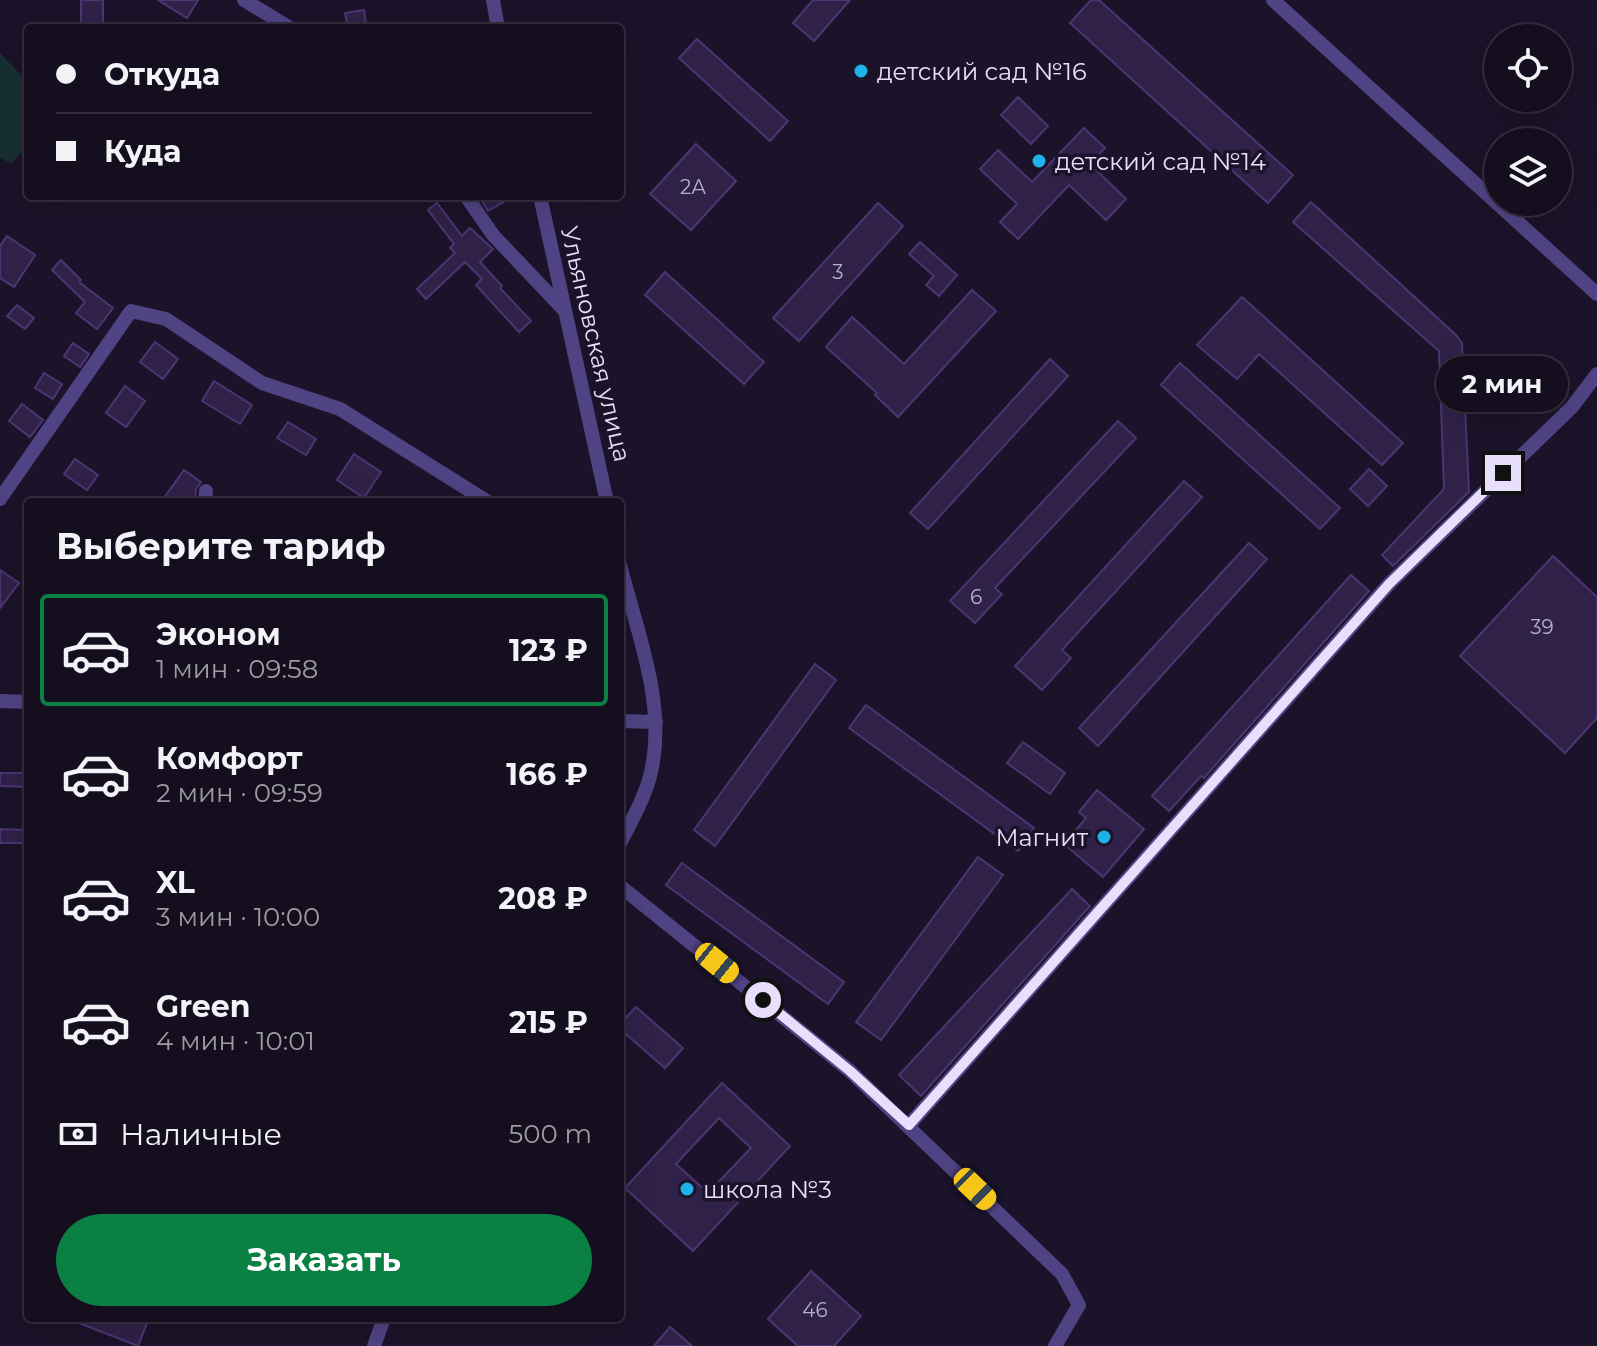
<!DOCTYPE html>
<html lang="ru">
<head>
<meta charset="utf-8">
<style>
	:root { --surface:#140e1f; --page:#211c2c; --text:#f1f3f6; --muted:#9d9ca4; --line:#332e3d; --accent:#0b8043 }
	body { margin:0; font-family:Montserrat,sans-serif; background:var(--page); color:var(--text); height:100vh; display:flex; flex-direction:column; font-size:30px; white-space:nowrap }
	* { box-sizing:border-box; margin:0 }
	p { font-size:26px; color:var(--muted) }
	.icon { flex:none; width:44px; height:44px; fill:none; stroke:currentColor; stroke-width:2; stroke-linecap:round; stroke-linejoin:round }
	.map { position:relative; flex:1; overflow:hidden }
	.details { position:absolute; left:24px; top:498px; width:600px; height:824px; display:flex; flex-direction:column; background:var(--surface); border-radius:8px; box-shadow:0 8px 32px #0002,0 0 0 2px var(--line) }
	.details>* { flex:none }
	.top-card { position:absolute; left:24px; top:24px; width:600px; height:176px; border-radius:8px; box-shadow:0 8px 32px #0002,0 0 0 2px var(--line); display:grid; align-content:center; height:176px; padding:0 32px; background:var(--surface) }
	.controls { position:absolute; left:1484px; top:24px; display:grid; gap:16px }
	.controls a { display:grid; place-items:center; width:88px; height:88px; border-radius:50%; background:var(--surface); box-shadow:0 8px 32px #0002,0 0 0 2px var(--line); font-size:40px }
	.end { position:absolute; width:36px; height:36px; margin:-18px; border:10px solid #e7dffc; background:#111; box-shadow:0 0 0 4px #111 }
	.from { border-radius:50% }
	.bubble { position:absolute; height:56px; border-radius:28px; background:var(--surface); box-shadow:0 8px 32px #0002,0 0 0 2px var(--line); font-size:26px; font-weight:700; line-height:56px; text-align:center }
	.car { position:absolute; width:24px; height:48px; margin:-24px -12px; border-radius:10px; box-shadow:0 0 6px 2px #0007; background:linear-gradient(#f5c518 24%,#345 0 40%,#f5c518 0 76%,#345 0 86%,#f5c518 0) }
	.top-card b { display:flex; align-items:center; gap:28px; height:76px; font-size:30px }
	.top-card b+b { border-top:2px solid var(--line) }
	.top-card i { width:20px; height:20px; background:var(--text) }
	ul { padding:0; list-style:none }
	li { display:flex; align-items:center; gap:24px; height:112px; margin:0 16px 12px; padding:0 16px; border:4px solid transparent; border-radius:8px }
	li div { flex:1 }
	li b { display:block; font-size:30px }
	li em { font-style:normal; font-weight:700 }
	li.active { border-color:var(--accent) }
	li>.icon { width:72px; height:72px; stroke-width:1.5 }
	h2 { padding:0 32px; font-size:36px; line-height:96px }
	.pay { display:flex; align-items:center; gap:20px; height:88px; padding:0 32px; font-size:30px }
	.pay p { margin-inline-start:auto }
	.button { display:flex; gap:16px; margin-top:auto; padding:16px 32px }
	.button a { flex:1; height:92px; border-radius:48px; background:var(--accent); color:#fff; font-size:32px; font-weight:700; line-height:92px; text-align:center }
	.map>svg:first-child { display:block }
	.green { fill:#172f33 }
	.building { fill:#302148; stroke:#4c3572; stroke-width:2; fill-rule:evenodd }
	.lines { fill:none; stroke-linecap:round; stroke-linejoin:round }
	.minor { stroke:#504384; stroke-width:14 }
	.route { stroke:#e7dffc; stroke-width:10 }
	.poi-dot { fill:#1db3ea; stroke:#1b1329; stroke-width:3 }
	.labels { text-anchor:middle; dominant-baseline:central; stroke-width:7; stroke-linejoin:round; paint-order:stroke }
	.number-label { font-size:20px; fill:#b9b0cf }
	.poi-label { font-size:24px; fill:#e7dffc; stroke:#1b1329; text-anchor:start }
	.street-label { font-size:24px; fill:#e7dffc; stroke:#1b1329 }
</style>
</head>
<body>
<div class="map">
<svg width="1597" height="1346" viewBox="0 0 1597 1346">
	<rect width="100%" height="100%" fill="#1b1329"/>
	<path class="green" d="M 0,53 L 18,72 L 28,76 L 28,145 L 11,164 L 0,157 Z"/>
	<g class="building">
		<rect x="81" y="0" width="22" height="27"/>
		<path d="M 158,0 L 198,0 L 187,18 Z"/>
		<path d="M 813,0 L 850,0 L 814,41 L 793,23 Z"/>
		<path d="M 1091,0 L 1099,0 L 1293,175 L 1268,203 L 1070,23 Z"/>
		<path d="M 364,10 L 366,24 L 348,28 L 345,13 Z"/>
		<path d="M 697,39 L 788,121 L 770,141 L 679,58 Z"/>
		<path d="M 1018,97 L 1048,126 L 1031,144 L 1001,115 Z"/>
		<path d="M 1084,128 L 1105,148 L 1090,164 L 1126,199 L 1106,220 L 1069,185 L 1018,239 L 1000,222 L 1017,204 L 980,169 L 998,150 L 1032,182 Z"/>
		<path d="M 696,144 L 736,181 L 691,230 L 650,194 Z"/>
		<path d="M 479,196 L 514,196 L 488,211 Z"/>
		<path d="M 1311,202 L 1456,335 L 1462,343 L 1469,492 L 1393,566 L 1382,555 L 1444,489 L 1439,351 L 1293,222 Z"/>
		<path d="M 437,203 L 462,236 L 470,228 L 493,249 L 480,262 L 502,286 L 500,288 L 531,321 L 519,332 L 476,285 L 482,279 L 465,262 L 426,299 L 417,289 L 455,253 L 450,248 L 454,244 L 428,210 Z"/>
		<path d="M 878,203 L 903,226 L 799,341 L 773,318 Z"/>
		<path d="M 7,236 L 35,255 L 14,287 L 0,278 L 0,246 Z"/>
		<path d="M 920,242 L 957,275 L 939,296 L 926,285 L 934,276 L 909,254 Z"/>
		<path d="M 61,260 L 81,280 L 79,282 L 113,308 L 97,329 L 76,313 L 85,302 L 52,270 Z"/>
		<path d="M 665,272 L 764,362 L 744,384 L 645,295 Z"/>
		<path d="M 972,290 L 996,311 L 898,417 L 875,395 L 877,393 L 826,347 L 852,317 L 904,364 Z"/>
		<path d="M 1242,297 L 1403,443 L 1382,465 L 1259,354 L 1237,379 L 1197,345 Z"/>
		<path d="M 17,305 L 34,318 L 25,329 L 7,316 Z"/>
		<path d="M 155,342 L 178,359 L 163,379 L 140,362 Z"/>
		<path d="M 73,343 L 89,354 L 80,367 L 64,356 Z"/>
		<path d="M 1050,359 L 1068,376 L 928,529 L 910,513 Z"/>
		<path d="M 1180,363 L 1340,508 L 1320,529 L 1161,385 Z"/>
		<path d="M 44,373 L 62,384 L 53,399 L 35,388 Z"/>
		<path d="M 214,381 L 252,405 L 240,424 L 202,401 Z"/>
		<path d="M 125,386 L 145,401 L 126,427 L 106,413 Z"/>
		<path d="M 22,404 L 43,420 L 30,437 L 9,421 Z"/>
		<path d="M 1118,421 L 1136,438 L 995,588 L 1002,594 L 975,623 L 950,601 Z"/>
		<path d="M 288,422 L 316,439 L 306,455 L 277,438 Z"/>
		<path d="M 354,454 L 381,472 L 364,498 L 337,480 Z"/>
		<path d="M 75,459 L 98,475 L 87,490 L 64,474 Z"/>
		<path d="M 1369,469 L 1387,486 L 1368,506 L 1350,489 Z"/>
		<path d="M 184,470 L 201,482 L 196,489 L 195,502 L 161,502 Z"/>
		<path d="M 1184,481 L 1202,497 L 1062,650 L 1071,658 L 1042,690 L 1015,666 Z"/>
		<path d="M 1249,543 L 1267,559 L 1098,746 L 1079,728 Z"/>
		<path d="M 1553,556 L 1597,597 L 1597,718 L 1565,753 L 1460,656 Z"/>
		<path d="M 0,570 L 19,583 L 0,608 Z"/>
		<path d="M 1351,575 L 1369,591 L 1204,778 L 1201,776 L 1169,811 L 1152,796 Z"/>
		<path d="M 815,664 L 836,680 L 715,846 L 694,830 Z"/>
		<path d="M 866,705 L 1034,828 L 1018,851 L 849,728 Z"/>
		<path d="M 1023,742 L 1065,773 L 1050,794 L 1007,763 Z"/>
		<path d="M 0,773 L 28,773 L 28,787 L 0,786 Z"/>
		<path d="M 1097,790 L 1144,829 L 1103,877 L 1064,844 L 1086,818 L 1079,812 Z"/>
		<path d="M 0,829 L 23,830 L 23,843 L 0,843 Z"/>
		<path d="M 978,857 L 1003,875 L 881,1040 L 856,1022 Z"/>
		<path d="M 682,863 L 844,982 L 828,1004 L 666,885 Z"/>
		<path d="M 1072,889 L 1090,906 L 921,1096 L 899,1075 Z"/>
		<path d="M 636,1007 L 683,1048 L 665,1068 L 620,1029 L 620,1024 Z"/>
		<path d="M 722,1083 L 790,1146 L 693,1251 L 625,1188 ZM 719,1118 L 751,1148 L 708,1193 L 676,1164 Z"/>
		<path d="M 811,1271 L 861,1316 L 834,1346 L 798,1346 L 768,1319 Z"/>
		<path d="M 66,1318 L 149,1318 L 138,1346 Z"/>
		<path d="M 670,1327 L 692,1346 L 654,1346 Z"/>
	</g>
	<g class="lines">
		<g class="minor">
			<path d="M 244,0 L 290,28"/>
			<path d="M 493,0 L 498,28"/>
			<path d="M 1273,0 L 1597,294"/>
			<path d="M 466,196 L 493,235 L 565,311"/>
			<path d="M 540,196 L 607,502"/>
			<path d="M 0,499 L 131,311 L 166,319 L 262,383 L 340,409 L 488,502"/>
			<path d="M 205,502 L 206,491"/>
			<path d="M 620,565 C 637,632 668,707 650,776 C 644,799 631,822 620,843"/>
			<path d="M 0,701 L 28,702"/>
			<path d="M 620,721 L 656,722"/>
			<path d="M 620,886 L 850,1071 L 1062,1274 L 1079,1305 L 1055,1346"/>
			<path d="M 909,1125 L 1389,584 L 1572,407 L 1597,374"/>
			<path d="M 374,1346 L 384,1318"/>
		</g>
	</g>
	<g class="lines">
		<path class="route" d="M 763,1000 L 850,1071 L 909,1125 L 1389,584 L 1503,473"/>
	</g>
	<g class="poi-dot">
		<circle cx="861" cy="71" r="8"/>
		<circle cx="1039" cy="161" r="8"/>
		<circle cx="1104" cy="837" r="8"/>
		<circle cx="687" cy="1189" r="8"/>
	</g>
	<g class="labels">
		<g class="number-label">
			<text x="693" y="187">2А</text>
			<text x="838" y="272">3</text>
			<text x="976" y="597">6</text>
			<text x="1542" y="627">39</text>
			<text x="815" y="1310">46</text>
		</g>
		<g class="poi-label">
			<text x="877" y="71">детский сад №16</text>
			<text x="1055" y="161">детский сад №14</text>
			<text x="1088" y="837" text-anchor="end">Магнит</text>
			<text x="703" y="1189">школа №3</text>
		</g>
		<g class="street-label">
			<text transform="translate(596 344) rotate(77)">Ульяновская улица</text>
		</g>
	</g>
</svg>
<div class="controls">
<a><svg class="icon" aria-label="locate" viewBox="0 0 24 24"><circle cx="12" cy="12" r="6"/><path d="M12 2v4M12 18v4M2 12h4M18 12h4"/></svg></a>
<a><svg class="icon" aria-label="layers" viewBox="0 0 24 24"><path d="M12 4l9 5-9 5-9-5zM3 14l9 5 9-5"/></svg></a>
</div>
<i class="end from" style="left:763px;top:1000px"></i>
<i class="end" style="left:1503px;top:473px"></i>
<div class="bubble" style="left:1436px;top:356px;width:132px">2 мин</div>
<i class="car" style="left:717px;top:963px;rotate:129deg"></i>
<i class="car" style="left:975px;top:1189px;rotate:134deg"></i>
<div class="top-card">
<b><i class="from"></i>Откуда</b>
<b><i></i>Куда</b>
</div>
<section class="details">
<h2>Выберите тариф</h2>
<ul>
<li class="active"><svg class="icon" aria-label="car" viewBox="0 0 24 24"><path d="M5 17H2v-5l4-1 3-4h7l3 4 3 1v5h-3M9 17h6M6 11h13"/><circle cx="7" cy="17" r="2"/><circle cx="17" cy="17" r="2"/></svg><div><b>Эконом</b><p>1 мин · 09:58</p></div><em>123 ₽</em></li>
<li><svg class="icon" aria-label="car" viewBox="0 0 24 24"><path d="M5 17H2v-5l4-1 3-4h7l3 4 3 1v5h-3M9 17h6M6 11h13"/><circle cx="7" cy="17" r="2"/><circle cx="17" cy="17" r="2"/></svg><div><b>Комфорт</b><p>2 мин · 09:59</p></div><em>166 ₽</em></li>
<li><svg class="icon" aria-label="car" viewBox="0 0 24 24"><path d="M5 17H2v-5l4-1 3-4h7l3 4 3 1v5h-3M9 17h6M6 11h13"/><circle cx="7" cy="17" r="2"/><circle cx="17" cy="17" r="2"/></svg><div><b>XL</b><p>3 мин · 10:00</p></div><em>208 ₽</em></li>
<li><svg class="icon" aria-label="car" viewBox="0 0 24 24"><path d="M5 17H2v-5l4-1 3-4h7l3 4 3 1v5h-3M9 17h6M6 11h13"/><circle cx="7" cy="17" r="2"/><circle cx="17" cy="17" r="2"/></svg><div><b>Green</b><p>4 мин · 10:01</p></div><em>215 ₽</em></li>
</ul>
<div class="pay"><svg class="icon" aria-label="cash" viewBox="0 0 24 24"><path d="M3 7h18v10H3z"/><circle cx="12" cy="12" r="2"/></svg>Наличные<p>500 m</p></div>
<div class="button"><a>Заказать</a></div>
</section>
</div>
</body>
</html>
